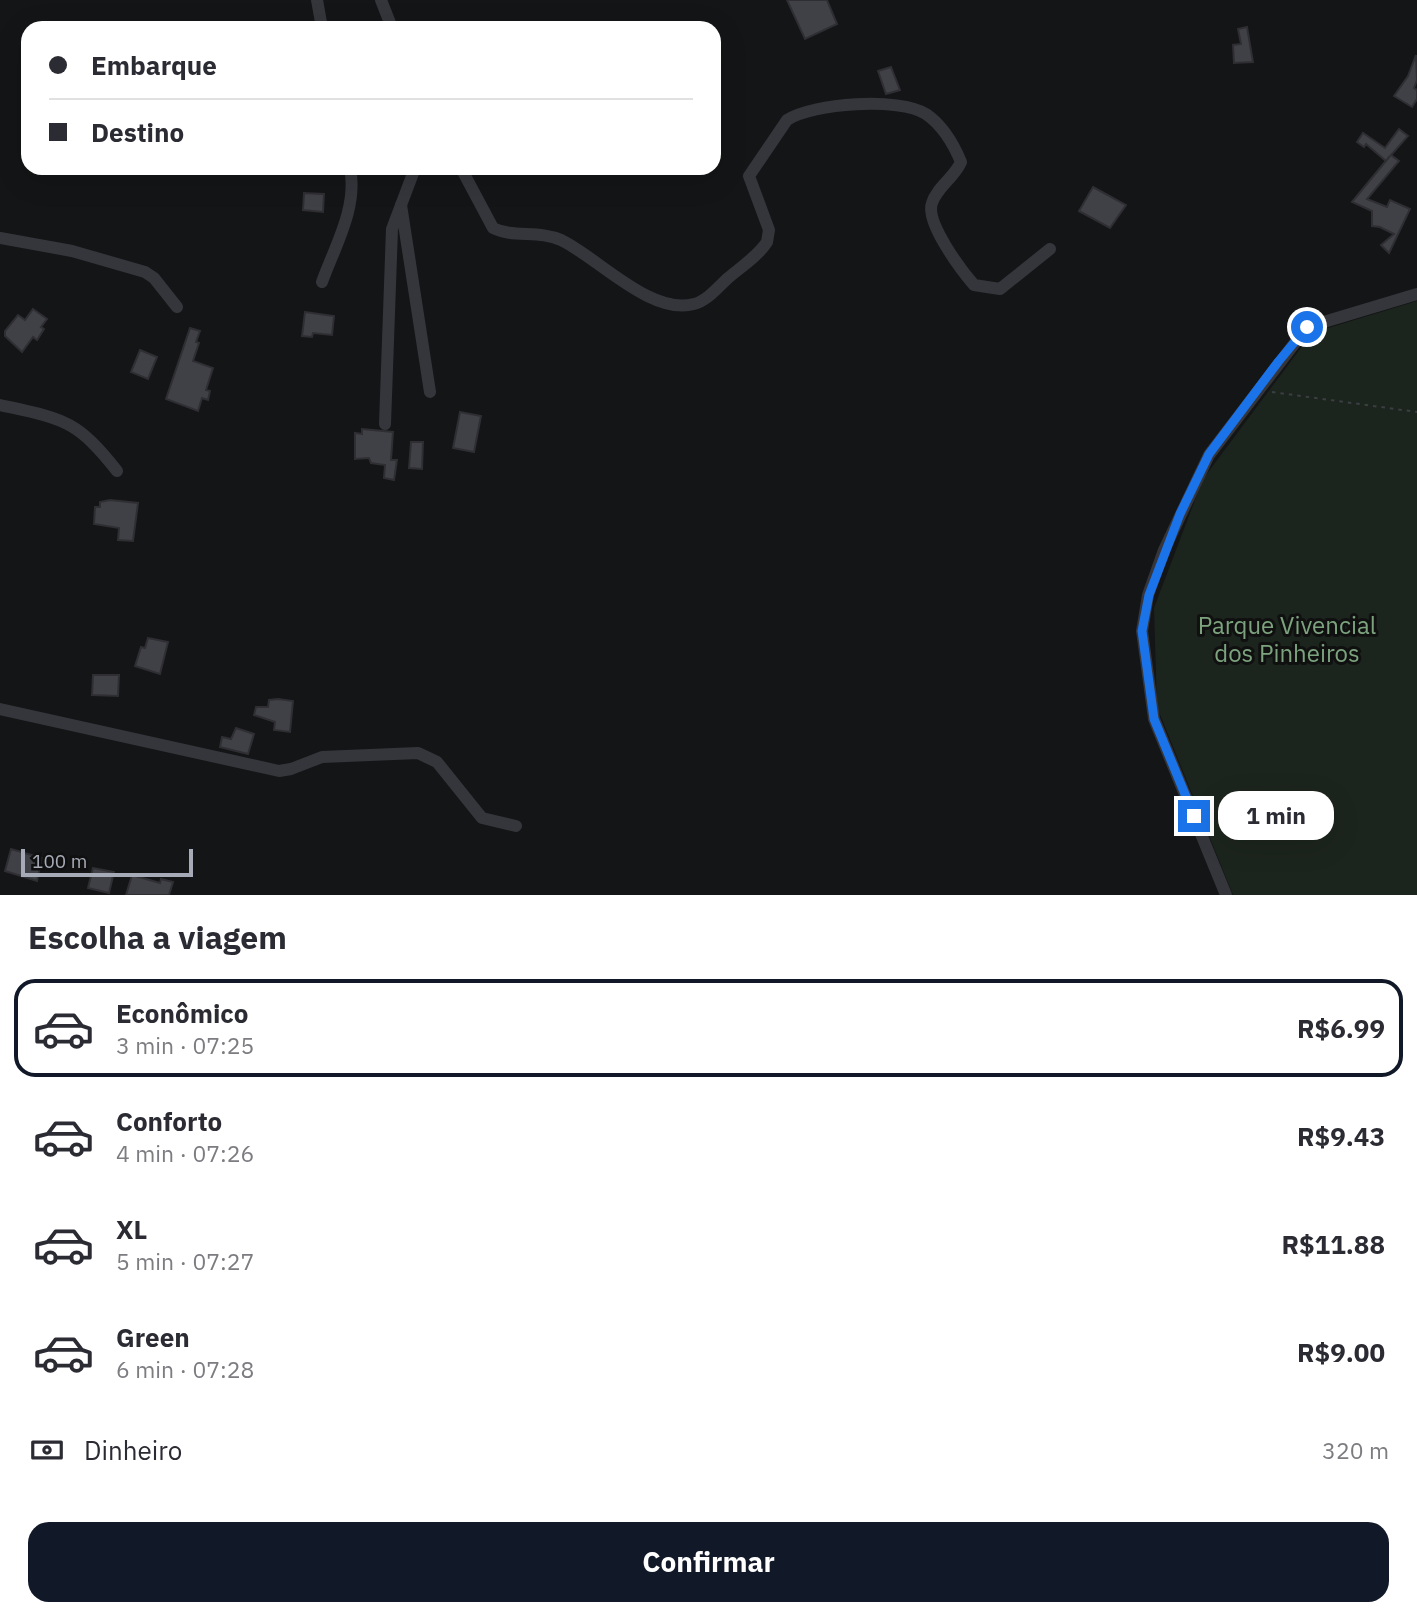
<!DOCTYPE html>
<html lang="pt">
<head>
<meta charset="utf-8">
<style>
	:root { --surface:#fff; --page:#f2f2f3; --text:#2b2b33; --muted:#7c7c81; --line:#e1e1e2; --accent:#111827 }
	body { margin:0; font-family:"IBM Plex Sans",sans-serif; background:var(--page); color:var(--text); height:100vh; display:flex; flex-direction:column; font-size:26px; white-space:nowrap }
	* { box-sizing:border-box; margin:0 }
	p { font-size:23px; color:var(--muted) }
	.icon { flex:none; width:38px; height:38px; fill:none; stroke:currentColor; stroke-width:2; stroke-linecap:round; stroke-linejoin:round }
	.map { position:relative; height:895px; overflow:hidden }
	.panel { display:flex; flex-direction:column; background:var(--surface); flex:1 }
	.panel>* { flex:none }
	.guide { position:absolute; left:21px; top:21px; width:700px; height:154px; border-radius:21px; box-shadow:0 7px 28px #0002; display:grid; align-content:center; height:154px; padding:0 28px; background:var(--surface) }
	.scale { position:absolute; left:21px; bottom:18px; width:172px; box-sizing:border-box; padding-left:7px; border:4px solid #a6abb7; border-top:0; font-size:19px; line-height:24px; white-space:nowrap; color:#a6abb7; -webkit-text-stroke:5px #101011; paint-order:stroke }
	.end { position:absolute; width:32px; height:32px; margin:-16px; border:9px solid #1a73e8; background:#fff; box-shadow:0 0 0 4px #fff }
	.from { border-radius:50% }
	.bubble { position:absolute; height:49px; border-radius:21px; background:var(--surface); box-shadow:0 7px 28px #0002; font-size:23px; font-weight:700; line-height:49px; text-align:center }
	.guide b { display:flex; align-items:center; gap:24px; height:66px; font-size:26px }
	.guide b+b { border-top:2px solid var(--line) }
	.guide i { width:18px; height:18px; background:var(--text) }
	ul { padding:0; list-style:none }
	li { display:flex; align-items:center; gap:21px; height:98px; margin:0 14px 10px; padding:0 14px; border:4px solid transparent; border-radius:21px }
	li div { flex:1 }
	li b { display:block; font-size:26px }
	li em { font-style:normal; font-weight:700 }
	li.selected { border-color:var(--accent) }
	li>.icon { width:63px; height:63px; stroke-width:1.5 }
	h2 { padding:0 28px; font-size:32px; line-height:84px }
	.pay { display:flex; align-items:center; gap:18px; height:77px; padding:0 28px; font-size:26px }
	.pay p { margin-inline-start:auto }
	.primary-button { display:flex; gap:14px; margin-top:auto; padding:14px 28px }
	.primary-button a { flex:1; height:80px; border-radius:21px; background:var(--accent); color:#fff; font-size:28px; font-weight:700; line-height:80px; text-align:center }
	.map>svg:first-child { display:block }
	.green { fill:#1c251d }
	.building { fill:#404147; stroke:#2e2e33; stroke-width:2 }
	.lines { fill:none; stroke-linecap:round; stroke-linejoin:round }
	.path { stroke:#3b3e43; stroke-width:2; stroke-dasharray:3.5 5; stroke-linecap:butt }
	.minor { stroke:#35363c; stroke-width:12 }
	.route { stroke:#1a73e8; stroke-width:9 }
	.labels { text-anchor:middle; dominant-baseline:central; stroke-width:6; stroke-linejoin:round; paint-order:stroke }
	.park-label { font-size:24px; fill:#7ca37e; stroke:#101011 }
</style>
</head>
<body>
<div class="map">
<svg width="1417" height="895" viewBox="0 0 1417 895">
	<rect width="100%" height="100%" fill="#141516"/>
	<path class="green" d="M 1417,301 L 1417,895 L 1233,895 L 1157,707 L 1154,608 L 1203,479 L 1312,333 Z"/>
	<g class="building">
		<path d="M 787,0 L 827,0 L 837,24 L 805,39 Z"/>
		<path d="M 1247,27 L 1253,62 L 1234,63 L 1233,45 L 1241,44 L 1238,29 Z"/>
		<path d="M 1416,55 L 1417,80 L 1414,88 L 1417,90 L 1417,99 L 1412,107 L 1394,96 L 1408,76 Z"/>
		<path d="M 891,67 L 900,90 L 886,94 L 878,71 Z"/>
		<path d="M 1399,129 L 1408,136 L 1391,155 L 1399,161 L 1367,199 L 1387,207 L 1390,200 L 1410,209 L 1389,253 L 1381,245 L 1394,234 L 1380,227 L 1372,226 L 1372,211 L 1352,202 L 1390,156 L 1386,161 L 1366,144 L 1364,147 L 1357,142 L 1363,133 L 1385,148 Z"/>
		<path d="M 1093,187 L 1126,205 L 1110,228 L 1079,211 Z"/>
		<path d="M 304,193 L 324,194 L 323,212 L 303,210 Z"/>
		<path d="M 33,309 L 47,319 L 41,327 L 44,329 L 37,340 L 33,337 L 22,352 L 5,336 L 5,331 L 18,315 L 25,320 Z"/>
		<path d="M 305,312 L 334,316 L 332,335 L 313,333 L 312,337 L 302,336 Z"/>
		<path d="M 190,328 L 200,331 L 196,342 L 199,343 L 193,361 L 213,368 L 206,390 L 210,391 L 208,400 L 202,398 L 198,411 L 166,399 Z"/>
		<path d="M 140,350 L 157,357 L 148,379 L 131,372 Z"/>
		<path d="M 460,412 L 481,416 L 474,452 L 453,448 Z"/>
		<path d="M 362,429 L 393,432 L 391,460 L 397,460 L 394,480 L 384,478 L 385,465 L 371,463 L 369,458 L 355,459 L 355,433 L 362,434 Z"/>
		<path d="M 411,442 L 423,442 L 422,469 L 409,468 Z"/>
		<path d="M 110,500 L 138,503 L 133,541 L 118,540 L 119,528 L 94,524 L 95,507 L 100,507 L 100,502 Z"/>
		<path d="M 148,638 L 168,642 L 160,674 L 135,666 L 141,647 L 145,648 Z"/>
		<path d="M 119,675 L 118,696 L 92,695 L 93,675 Z"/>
		<path d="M 278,699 L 293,701 L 290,732 L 274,730 L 275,722 L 254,715 L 256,707 L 268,707 L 269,700 Z"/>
		<path d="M 236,728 L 254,734 L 248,754 L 220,747 L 222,737 L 231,739 Z"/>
		<path d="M 11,849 L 42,858 L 37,881 L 5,871 Z"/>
		<path d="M 93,868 L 114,872 L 109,893 L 88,888 Z"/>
		<path d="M 132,875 L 160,883 L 161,879 L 173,882 L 169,895 L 126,895 Z"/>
	</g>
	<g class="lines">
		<path class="path" d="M 1272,392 L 1417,412"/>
		<g class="minor">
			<path d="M 317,0 L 322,28"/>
			<path d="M 381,0 L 392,28"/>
			<path d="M 461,168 L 493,228 C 513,238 539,230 561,240 C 597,257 651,316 694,304 C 707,301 718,287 728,278 C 741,267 758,256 767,242 L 769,230 L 749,176 L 787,120 C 813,103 899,97 926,114 C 942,125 954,145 961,162 C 954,178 937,187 932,203 C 925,222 961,270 974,285 L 1000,289 L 1050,249"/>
			<path d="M 401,205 L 430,392"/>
			<path d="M 0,238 L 72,251 L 145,272 L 154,278 L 177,307"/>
			<path d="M 322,282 C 335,246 358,207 350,168"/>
			<path d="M 0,405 C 63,419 76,419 117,471"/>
			<path d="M 385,424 L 392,229 L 415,168"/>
			<path d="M 0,709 L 279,771 L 291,769 L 322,757 L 418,753 L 437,762 L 482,818 L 516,826"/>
			<path d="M 1226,895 L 1154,719 L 1142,631 L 1148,595 L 1164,550 L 1209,455 L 1307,327 L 1417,294"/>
		</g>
	</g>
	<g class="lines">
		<path class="route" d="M 1194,816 L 1154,719 L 1142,631 L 1149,595 L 1180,514 L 1209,454 L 1278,362 L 1307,327"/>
	</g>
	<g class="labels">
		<g class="park-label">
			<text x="1287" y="625">Parque Vivencial<tspan x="1287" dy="28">dos Pinheiros</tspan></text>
		</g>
	</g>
</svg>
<div class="scale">100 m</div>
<i class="end from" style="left:1307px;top:327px"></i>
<i class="end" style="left:1194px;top:816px"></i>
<div class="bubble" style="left:1218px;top:791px;width:116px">1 min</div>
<div class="guide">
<b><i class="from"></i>Embarque</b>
<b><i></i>Destino</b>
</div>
</div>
<section class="panel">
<h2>Escolha a viagem</h2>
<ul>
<li class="selected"><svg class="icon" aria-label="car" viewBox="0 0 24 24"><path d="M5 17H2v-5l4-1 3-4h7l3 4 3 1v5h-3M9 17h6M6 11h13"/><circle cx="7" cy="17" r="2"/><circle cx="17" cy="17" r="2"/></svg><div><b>Econômico</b><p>3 min · 07:25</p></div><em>R$6.99</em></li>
<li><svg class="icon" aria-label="car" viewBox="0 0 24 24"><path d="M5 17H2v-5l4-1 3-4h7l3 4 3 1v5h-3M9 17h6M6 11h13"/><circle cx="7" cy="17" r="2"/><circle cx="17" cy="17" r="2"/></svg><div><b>Conforto</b><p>4 min · 07:26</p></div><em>R$9.43</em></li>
<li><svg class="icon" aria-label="car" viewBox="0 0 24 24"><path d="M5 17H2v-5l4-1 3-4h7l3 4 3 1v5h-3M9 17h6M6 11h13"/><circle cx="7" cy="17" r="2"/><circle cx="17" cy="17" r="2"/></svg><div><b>XL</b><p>5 min · 07:27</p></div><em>R$11.88</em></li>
<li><svg class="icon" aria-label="car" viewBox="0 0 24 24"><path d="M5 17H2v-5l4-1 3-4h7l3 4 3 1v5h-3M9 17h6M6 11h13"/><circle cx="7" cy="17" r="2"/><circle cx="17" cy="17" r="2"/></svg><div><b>Green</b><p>6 min · 07:28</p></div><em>R$9.00</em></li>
</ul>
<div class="pay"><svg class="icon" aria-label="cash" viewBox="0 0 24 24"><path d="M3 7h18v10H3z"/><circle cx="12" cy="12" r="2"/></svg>Dinheiro<p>320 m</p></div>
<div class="primary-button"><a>Confirmar</a></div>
</section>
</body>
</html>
